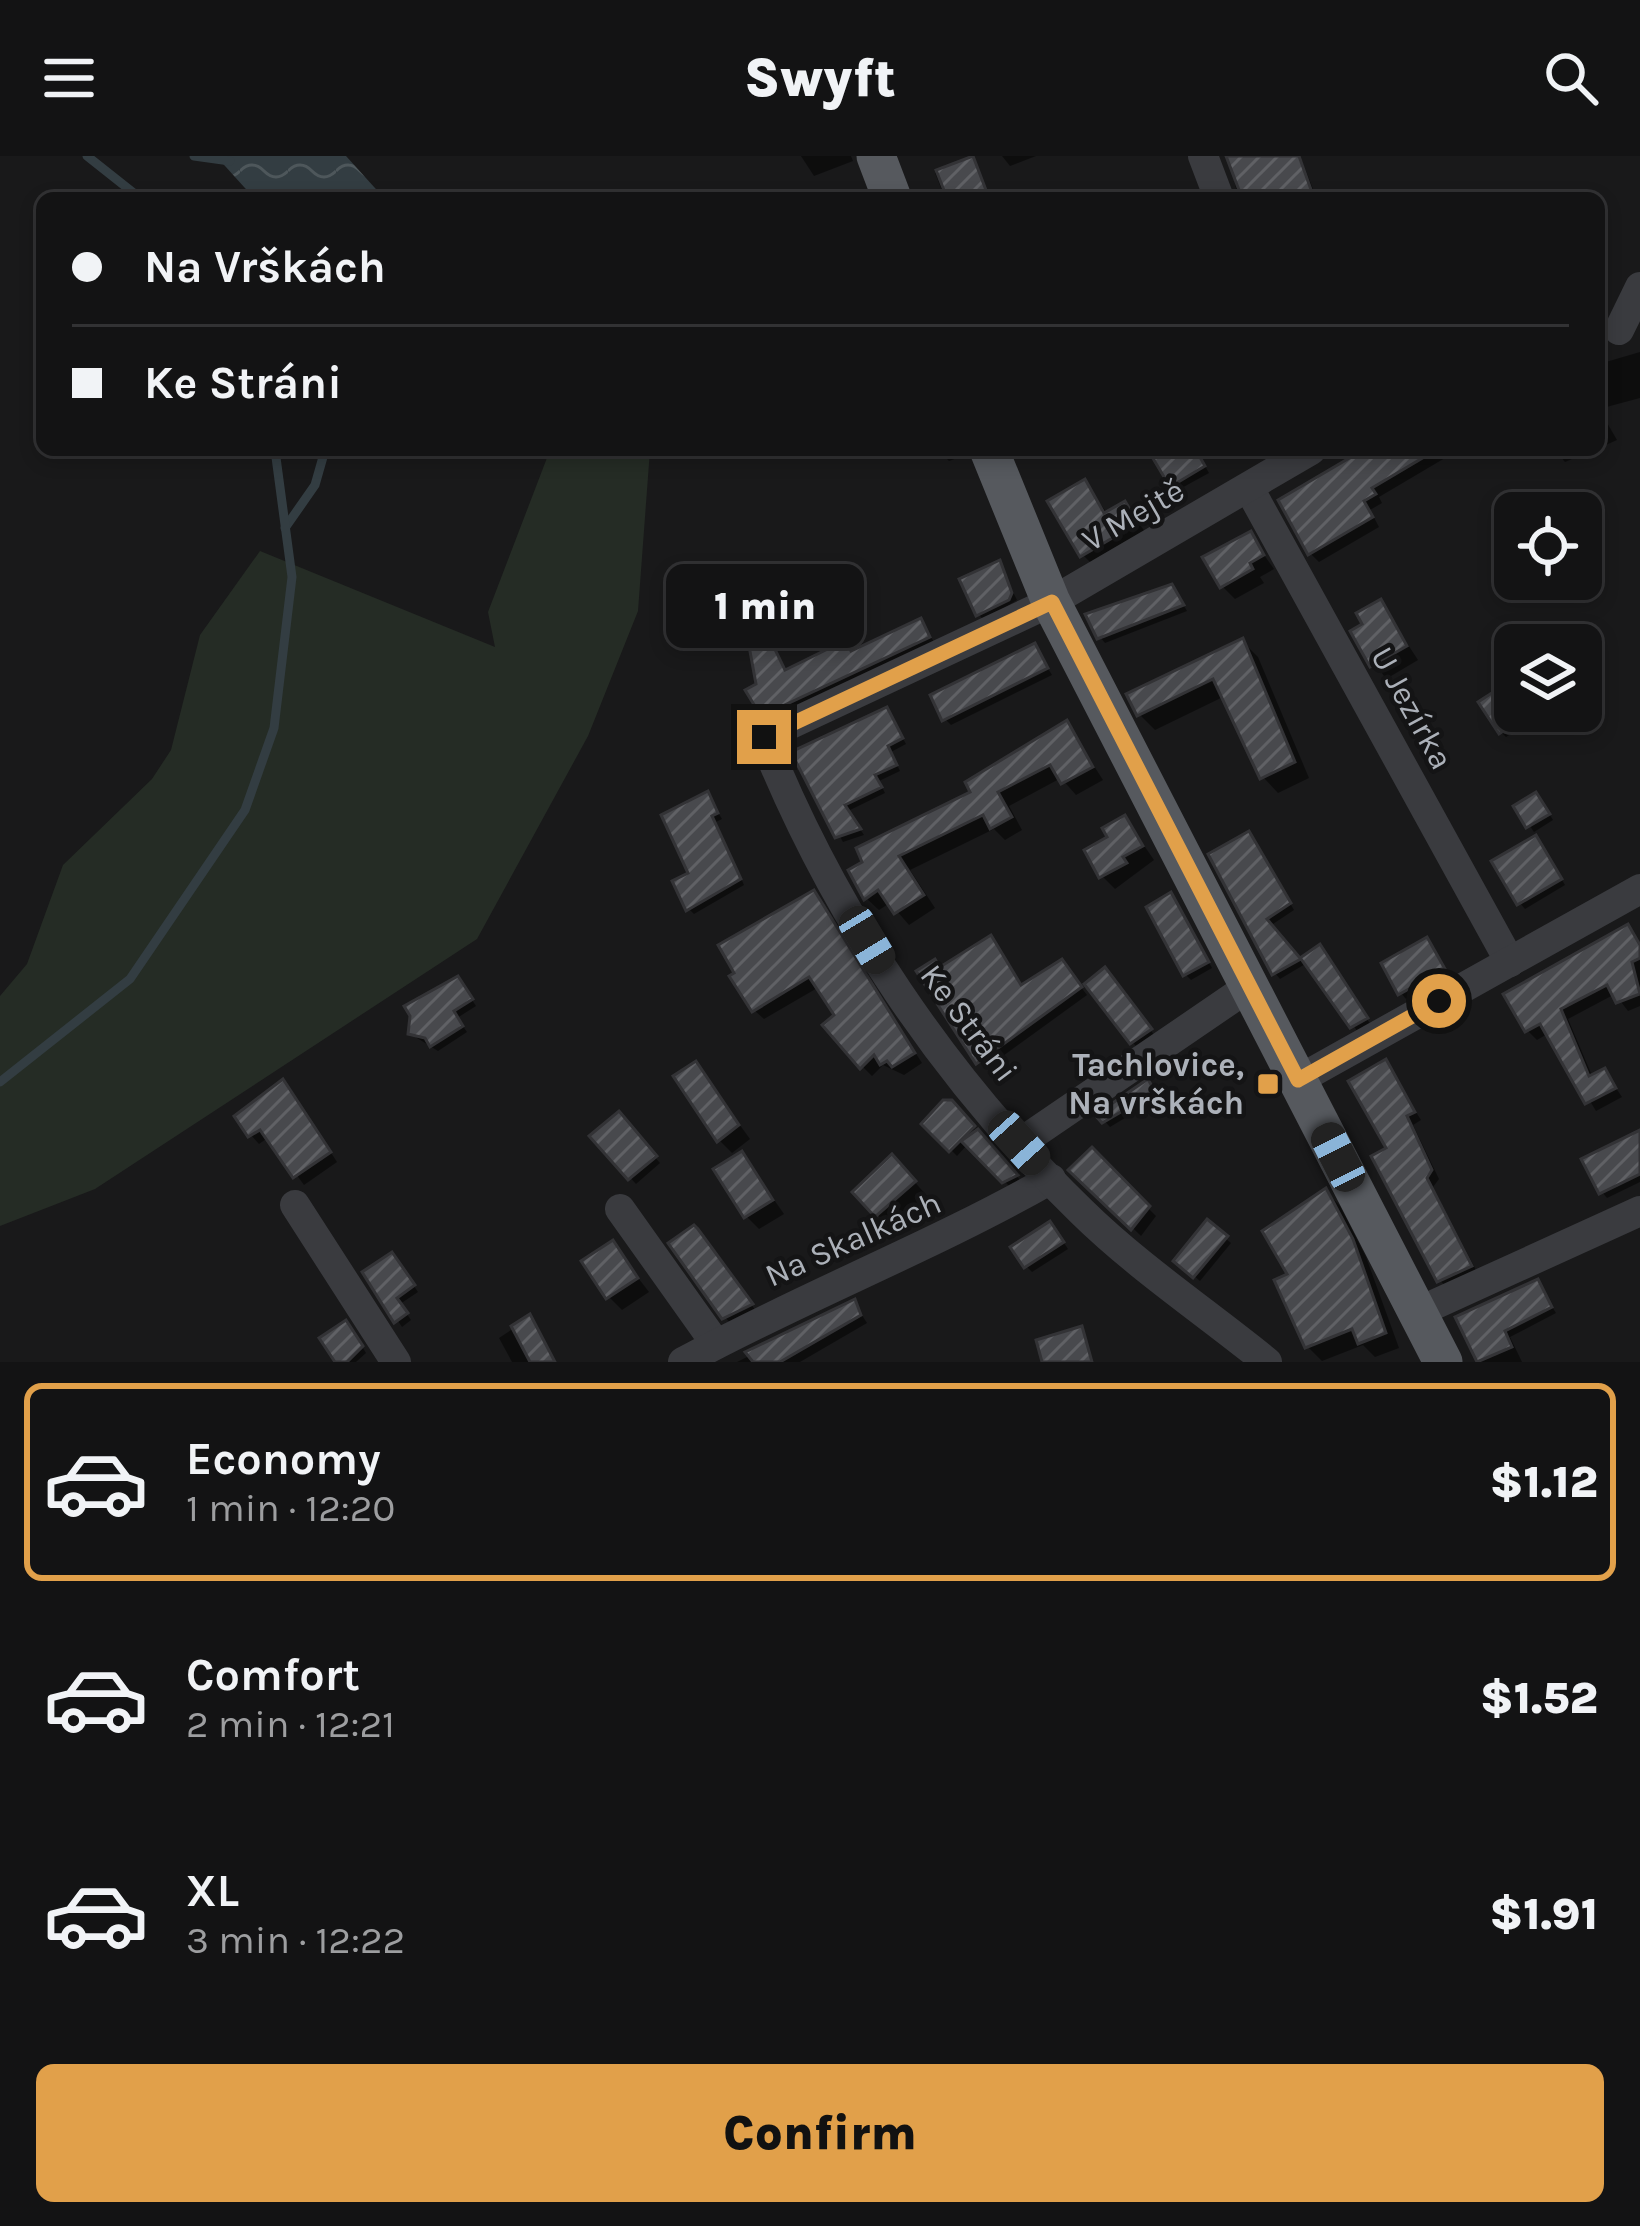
<!DOCTYPE html>
<html lang="en">
<head>
<meta charset="utf-8">
<style>
	:root { --surface:#131314; --page:#1c1c1d; --text:#f1f3f6; --muted:#9d9ea0; --line:#323234; --accent:#e1a04a }
	body { margin:0; font-family:Karla,sans-serif; background:var(--page); color:var(--text); height:100vh; display:flex; flex-direction:column; font-size:45px; white-space:nowrap }
	* { box-sizing:border-box; margin:0 }
	p { font-size:39px; color:var(--muted) }
	.icon { flex:none; width:66px; height:66px; fill:none; stroke:currentColor; stroke-width:2; stroke-linecap:round; stroke-linejoin:round }
	.map { position:relative; height:1206px; overflow:hidden }
	.side { display:flex; flex-direction:column; background:var(--surface); flex:1 }
	.side>* { flex:none }
	.hud { position:absolute; left:36px; top:36px; width:1569px; height:264px; border-radius:18px; box-shadow:0 6px 18px #0003,0 0 0 3px var(--line); display:grid; align-content:center; height:264px; padding:0 36px; background:var(--surface) }
	.tools { position:absolute; left:1494px; top:336px; display:grid; gap:24px }
	.tools a { display:grid; place-items:center; width:108px; height:108px; border-radius:18px; background:var(--surface); box-shadow:0 6px 18px #0003,0 0 0 3px var(--line); font-size:60px }
	.end { position:absolute; width:54px; height:54px; margin:-27px; border:15px solid #e1a04a; background:#111; box-shadow:0 0 0 6px #111 }
	.from { border-radius:50% }
	.bubble { position:absolute; height:84px; border-radius:18px; background:var(--surface); box-shadow:0 6px 18px #0003,0 0 0 3px var(--line); font-size:39px; font-weight:800; line-height:84px; text-align:center }
	.car { position:absolute; width:36px; height:72px; margin:-36px -18px; border-radius:15px; box-shadow:0 0 9px 3px #0007; background:linear-gradient(#222 24%,#8ab4d8 0 40%,#222 0 76%,#8ab4d8 0 86%,#222 0) }
	.hud b { display:flex; align-items:center; gap:42px; height:114px; font-size:45px }
	.hud b+b { border-top:3px solid var(--line) }
	.hud i { width:30px; height:30px; background:var(--text) }
	ul { padding:21px 0 0; list-style:none }
	li { display:flex; align-items:center; gap:36px; height:198px; margin:0 24px 18px; padding:0 12px; border:6px solid transparent; border-radius:18px }
	li div { flex:1 }
	li b { display:block; font-size:45px }
	li em { font-style:normal; font-weight:800 }
	li.on { border-color:var(--accent) }
	li>.icon { width:108px; height:108px; stroke-width:1.5 }
	.primary-button { display:flex; gap:24px; margin-top:auto; padding:24px 36px }
	.primary-button a { flex:1; height:138px; border-radius:18px; background:var(--accent); color:#111; font-size:48px; font-weight:800; line-height:138px; text-align:center }
	header { display:flex; justify-content:space-between; align-items:center; height:156px; padding:0 36px; background:var(--surface); font-size:54px; font-weight:800 }
	.map>svg:first-child { display:block }
	.green { fill:#252c25 }
	.water { fill:url(#water-waves) }
	.shadow { fill:#0007 }
	.lines { fill:none; stroke-linecap:round; stroke-linejoin:round }
	.stream { stroke:#333d42; stroke-width:9 }
	.building { fill:url(#building-hatch); stroke:#333336; stroke-width:3 }
	.minor { stroke:#3a3b3f; stroke-width:30 }
	.major { stroke:#56595e; stroke-width:39 }
	.route { stroke:#e1a04a; stroke-width:15 }
	.poi-dot { fill:#e1a04a; stroke:#141415; stroke-width:4.5 }
	.labels { text-anchor:middle; dominant-baseline:central; stroke-width:9; stroke-linejoin:round; paint-order:stroke }
	.street-label { font-size:33px; fill:#acb1b9; stroke:#141415 }
	.poi-label { font-size:33px; font-weight:bold; fill:#acb1b9; stroke:#141415; text-anchor:end }
</style>
</head>
<body>
<header><svg class="icon" aria-label="menu" viewBox="0 0 24 24"><path d="M4 6h16M4 12h16M4 18h16"/></svg>Swyft<svg class="icon" aria-label="search" viewBox="0 0 24 24"><circle cx="10" cy="10" r="6"/><path d="M15 15l6 6"/></svg></header>
<div class="map">
<svg width="1640" height="1206" viewBox="0 0 1640 1206">
	<defs>
		<pattern id="water-waves" width="16" height="10" patternUnits="userSpaceOnUse" patternTransform="scale(3)"><rect width="16" height="10" fill="#333d42"/><path d="M0 5q4-4 8 0t8 0" fill="none" stroke="#4e575b"/></pattern>
		<pattern id="building-hatch" width="6" height="6" patternUnits="userSpaceOnUse" patternTransform="scale(3)"><rect width="6" height="6" fill="#48494d"/><path d="M-1 1l2-2M0 6l6-6M5 7l2-2" fill="none" stroke="#606165"/></pattern>
	</defs>
	<rect width="100%" height="100%" fill="#19191a"/>
	<path class="green" d="M 550,294 L 650,294 L 638,455 L 588,580 L 477,783 L 95,1033 L 0,1070 L 0,840 L 27,808 L 63,709 L 152,623 L 171,594 L 200,479 L 260,395 L 495,491 L 488,456 Z"/>
	<path class="water" d="M 216,0 L 346,0 L 384,42 L 254,42 Z"/>
	<g class="shadow">
		<path d="M 801,0 L 851,0 L 853,5 L 814,20 Z"/>
		<path d="M 1002,0 L 1036,0 L 1010,10 Z"/>
		<path d="M 1229,0 L 1300,0 L 1315,38 L 1238,42 Z"/>
		<path d="M 972,3 L 990,42 L 945,42 L 935,17 Z"/>
		<path d="M 1640,196 L 1640,242 L 1599,253 L 1599,208 Z"/>
		<path d="M 1599,253 L 1617,284 L 1599,292 Z"/>
		<path d="M 938,294 L 964,294 L 966,299 L 949,305 Z"/>
		<path d="M 1155,294 L 1196,294 L 1209,317 L 1178,334 Z"/>
		<path d="M 1369,294 L 1441,294 L 1445,302 L 1379,341 L 1382,347 L 1370,354 L 1379,371 L 1319,406 L 1310,397 Z"/>
		<path d="M 1555,294 L 1593,294 L 1565,306 Z"/>
		<path d="M 1084,327 L 1108,358 L 1125,349 L 1149,381 L 1096,412 L 1083,399 Z"/>
		<path d="M 1250,379 L 1274,413 L 1260,421 L 1264,427 L 1235,443 L 1222,430 Z"/>
		<path d="M 999,408 L 1017,444 L 984,464 L 978,458 Z"/>
		<path d="M 788,413 L 810,454 L 761,479 L 755,474 Z"/>
		<path d="M 1177,438 L 1187,455 L 1105,487 L 1100,481 Z"/>
		<path d="M 1380,446 L 1418,504 L 1386,523 L 1354,476 L 1366,469 Z"/>
		<path d="M 920,466 L 937,490 L 772,568 L 763,559 L 759,530 L 768,485 L 788,516 L 845,487 L 855,497 Z"/>
		<path d="M 1242,485 L 1258,501 L 1309,622 L 1278,637 L 1263,621 L 1225,540 L 1155,574 L 1139,558 Z"/>
		<path d="M 1034,490 L 1052,519 L 951,569 L 945,563 Z"/>
		<path d="M 1515,525 L 1515,555 L 1546,555 L 1506,581 L 1501,576 Z"/>
		<path d="M 887,554 L 906,588 L 891,596 L 900,615 L 879,625 L 885,637 L 848,655 L 864,679 L 843,686 L 795,598 Z"/>
		<path d="M 1067,568 L 1103,624 L 1076,639 L 1061,622 L 1009,650 L 1022,674 L 1005,684 L 994,673 L 910,714 L 935,752 L 909,769 L 890,747 L 879,754 L 866,742 L 852,716 L 974,637 Z"/>
		<path d="M 707,639 L 722,663 L 716,666 L 744,729 L 694,758 L 689,753 Z"/>
		<path d="M 1541,645 L 1553,664 L 1534,676 L 1517,651 Z"/>
		<path d="M 1125,662 L 1154,704 L 1115,733 L 1102,720 L 1112,682 Z"/>
		<path d="M 1254,684 L 1294,754 L 1270,770 L 1300,805 L 1319,792 L 1371,869 L 1358,876 L 1307,807 L 1280,823 L 1275,817 Z"/>
		<path d="M 1541,688 L 1565,729 L 1525,753 L 1520,747 Z"/>
		<path d="M 813,738 L 922,907 L 904,919 L 883,909 L 872,920 L 863,911 L 827,870 L 838,860 L 819,831 L 764,863 L 754,854 Z"/>
		<path d="M 1176,746 L 1212,812 L 1191,824 L 1185,818 Z"/>
		<path d="M 1628,772 L 1640,787 L 1640,850 L 1628,855 L 1615,838 L 1568,863 L 1593,922 L 1605,916 L 1622,941 L 1596,955 L 1549,877 L 1537,884 L 1527,874 Z"/>
		<path d="M 997,790 L 1023,832 L 1068,814 L 1087,839 L 985,913 L 941,814 Z"/>
		<path d="M 1432,790 L 1448,819 L 1406,843 L 1401,837 Z"/>
		<path d="M 1110,821 L 1155,880 L 1138,892 L 1132,886 Z"/>
		<path d="M 463,830 L 476,850 L 457,862 L 467,876 L 438,895 L 417,882 L 411,876 Z"/>
		<path d="M 1385,907 L 1421,964 L 1413,969 L 1439,1023 L 1433,1031 L 1478,1118 L 1448,1132 L 1439,1124 L 1390,994 Z"/>
		<path d="M 696,909 L 750,983 L 732,997 L 719,984 Z"/>
		<path d="M 1153,933 L 1158,942 L 1110,971 L 1100,960 Z"/>
		<path d="M 291,935 L 337,1006 L 304,1029 L 269,981 L 259,988 L 251,979 Z"/>
		<path d="M 951,947 L 1021,1025 L 1010,1031 L 968,988 L 957,1000 L 925,968 Z"/>
		<path d="M 618,959 L 660,1007 L 636,1028 L 593,980 Z"/>
		<path d="M 1640,977 L 1640,1026 L 1607,1042 L 1602,1036 Z"/>
		<path d="M 1091,995 L 1156,1060 L 1141,1080 L 1073,1014 Z"/>
		<path d="M 742,998 L 784,1058 L 759,1073 L 746,1060 Z"/>
		<path d="M 905,1015 L 927,1040 L 890,1072 L 856,1036 Z"/>
		<path d="M 1326,1035 L 1340,1050 L 1366,1101 L 1399,1192 L 1375,1201 L 1363,1189 L 1322,1205 L 1307,1190 L 1292,1119 Z"/>
		<path d="M 1207,1067 L 1231,1087 L 1200,1125 L 1177,1105 Z"/>
		<path d="M 1056,1075 L 1068,1093 L 1032,1116 L 1026,1110 Z"/>
		<path d="M 699,1078 L 756,1155 L 730,1167 L 725,1161 Z"/>
		<path d="M 612,1088 L 649,1136 L 622,1154 L 609,1141 Z"/>
		<path d="M 397,1105 L 418,1136 L 400,1148 L 411,1164 L 402,1171 L 366,1117 Z"/>
		<path d="M 1537,1127 L 1556,1157 L 1510,1181 L 1522,1206 L 1481,1206 L 1459,1162 Z"/>
		<path d="M 854,1147 L 867,1167 L 800,1206 L 737,1206 Z"/>
		<path d="M 529,1162 L 535,1168 L 555,1206 L 512,1206 L 499,1182 Z"/>
		<path d="M 351,1173 L 366,1197 L 356,1206 L 339,1206 Z"/>
	</g>
	<g class="lines">
		<g class="stream">
			<path d="M 87,0 L 140,42"/>
			<path d="M 194,0 L 230,5"/>
			<path d="M 285,372 L 315,329 L 325,294"/>
			<path d="M 0,926 L 130,823 L 245,654 L 274,572 L 292,421 L 275,294"/>
		</g>
	</g>
	<g class="building">
		<path d="M 973,0 L 989,42 L 947,42 L 936,14 Z"/>
		<path d="M 1226,0 L 1299,0 L 1314,42 L 1242,42 Z"/>
		<path d="M 1148,294 L 1196,294 L 1205,310 L 1170,331 Z"/>
		<path d="M 1363,294 L 1436,294 L 1372,332 L 1376,338 L 1364,345 L 1373,361 L 1308,399 L 1278,344 Z"/>
		<path d="M 1085,323 L 1104,357 L 1125,345 L 1138,367 L 1080,401 L 1047,345 Z"/>
		<path d="M 1251,375 L 1264,399 L 1250,407 L 1253,413 L 1220,432 L 1202,401 Z"/>
		<path d="M 1000,404 L 1012,437 L 1009,444 L 976,460 L 959,423 Z"/>
		<path d="M 788,410 L 807,448 L 753,475 L 734,436 Z"/>
		<path d="M 1172,428 L 1184,449 L 1097,483 L 1085,458 Z"/>
		<path d="M 1381,443 L 1407,490 L 1370,511 L 1350,475 L 1362,468 L 1356,457 Z"/>
		<path d="M 921,462 L 930,481 L 761,560 L 745,534 L 756,528 L 749,490 L 769,481 L 785,514 L 846,484 L 851,495 Z"/>
		<path d="M 1243,482 L 1295,606 L 1260,623 L 1213,523 L 1137,560 L 1126,538 Z"/>
		<path d="M 1035,487 L 1048,512 L 942,565 L 930,539 Z"/>
		<path d="M 1515,522 L 1515,567 L 1499,578 L 1478,546 Z"/>
		<path d="M 887,551 L 903,582 L 888,590 L 897,609 L 875,619 L 882,631 L 845,649 L 861,673 L 835,682 L 791,596 Z"/>
		<path d="M 1067,564 L 1093,611 L 1061,628 L 1050,609 L 998,636 L 1012,661 L 990,673 L 983,659 L 899,700 L 924,739 L 894,758 L 878,734 L 864,744 L 848,714 L 862,706 L 856,692 L 970,636 L 965,626 Z"/>
		<path d="M 708,635 L 718,657 L 712,660 L 741,723 L 686,755 L 672,725 L 688,717 L 661,659 Z"/>
		<path d="M 1536,636 L 1550,658 L 1526,672 L 1513,650 Z"/>
		<path d="M 1125,659 L 1143,690 L 1123,701 L 1127,707 L 1099,722 L 1084,694 L 1107,681 L 1102,672 Z"/>
		<path d="M 1249,675 L 1291,747 L 1267,763 L 1300,802 L 1320,788 L 1368,862 L 1350,872 L 1301,803 L 1272,819 L 1208,698 Z"/>
		<path d="M 1536,679 L 1562,723 L 1517,749 L 1491,705 Z"/>
		<path d="M 814,734 L 915,897 L 892,911 L 887,905 L 880,909 L 874,899 L 860,913 L 822,869 L 834,859 L 809,821 L 752,856 L 729,820 L 734,817 L 718,789 Z"/>
		<path d="M 1171,736 L 1209,806 L 1183,820 L 1146,751 Z"/>
		<path d="M 1628,768 L 1640,789 L 1640,802 L 1632,806 L 1640,838 L 1616,847 L 1607,829 L 1561,853 L 1589,920 L 1605,912 L 1616,932 L 1585,948 L 1540,868 L 1525,876 L 1503,838 Z"/>
		<path d="M 991,779 L 1021,829 L 1062,803 L 1082,831 L 976,908 L 916,815 L 935,803 L 940,811 Z"/>
		<path d="M 1427,781 L 1445,813 L 1398,839 L 1381,807 Z"/>
		<path d="M 1105,811 L 1152,873 L 1130,888 L 1084,828 Z"/>
		<path d="M 458,820 L 473,843 L 454,855 L 463,870 L 430,891 L 425,882 L 408,878 L 410,860 L 404,850 Z"/>
		<path d="M 1386,903 L 1415,956 L 1407,960 L 1432,1014 L 1427,1022 L 1472,1110 L 1437,1126 L 1371,1000 L 1386,992 L 1348,925 Z"/>
		<path d="M 696,905 L 739,969 L 717,986 L 673,920 Z"/>
		<path d="M 283,923 L 331,996 L 293,1022 L 260,974 L 248,981 L 234,960 Z"/>
		<path d="M 1148,923 L 1155,936 L 1102,967 L 1095,959 Z"/>
		<path d="M 943,944 L 952,944 L 975,970 L 949,996 L 921,968 Z"/>
		<path d="M 619,955 L 657,1000 L 628,1024 L 589,980 Z"/>
		<path d="M 978,973 L 1017,1018 L 1018,1019 L 1002,1027 L 961,985 Z"/>
		<path d="M 1640,974 L 1640,1018 L 1599,1038 L 1581,1003 Z"/>
		<path d="M 1092,991 L 1150,1050 L 1131,1074 L 1068,1014 Z"/>
		<path d="M 742,995 L 773,1044 L 744,1062 L 713,1013 Z"/>
		<path d="M 892,998 L 916,1025 L 875,1061 L 852,1036 Z"/>
		<path d="M 1326,1032 L 1353,1083 L 1386,1177 L 1358,1188 L 1352,1173 L 1305,1192 L 1274,1124 L 1287,1118 L 1262,1075 Z"/>
		<path d="M 1207,1063 L 1228,1080 L 1193,1122 L 1173,1105 Z"/>
		<path d="M 1050,1065 L 1064,1086 L 1024,1112 L 1010,1091 Z"/>
		<path d="M 694,1069 L 698,1073 L 753,1148 L 722,1163 L 668,1087 Z"/>
		<path d="M 613,1084 L 638,1122 L 606,1143 L 581,1105 Z"/>
		<path d="M 392,1096 L 415,1129 L 397,1142 L 408,1157 L 394,1167 L 362,1116 Z"/>
		<path d="M 1538,1123 L 1552,1151 L 1505,1175 L 1512,1191 L 1477,1206 L 1455,1161 Z"/>
		<path d="M 855,1143 L 861,1159 L 780,1206 L 753,1206 L 745,1196 Z"/>
		<path d="M 530,1158 L 555,1206 L 530,1206 L 511,1170 Z"/>
		<path d="M 346,1164 L 363,1190 L 347,1206 L 335,1206 L 319,1182 Z"/>
		<path d="M 1082,1170 L 1092,1206 L 1042,1206 L 1036,1184 Z"/>
	</g>
	<g class="lines">
		<g class="minor">
			<path d="M 1203,0 L 1219,42"/>
			<path d="M 1619,174 L 1640,131"/>
			<path d="M 1250,334 L 1510,806"/>
			<path d="M 1298,924 L 1640,733"/>
			<path d="M 1020,987 L 1250,830"/>
			<path d="M 295,1049 L 396,1206"/>
			<path d="M 620,1053 L 716,1188"/>
			<path d="M 1418,1156 L 1640,1055"/>
			<path d="M 683,1206 C 804,1140 932,1091 1051,1023"/>
			<path d="M 1267,1206 C 1207,1157 1138,1111 1082,1056 C 945,923 834,759 763,581 L 1051,446 L 1311,294"/>
		</g>
		<g class="major">
			<path d="M 876,0 L 892,42"/>
			<path d="M 989,294 L 1051,446 L 1443,1206"/>
		</g>
	</g>
	<g class="lines">
		<path class="route" d="M 764,581 L 1052,446 L 1298,924 L 1439,845"/>
	</g>
	<rect class="poi-dot" x="1256" y="916" width="24" height="24" rx="6"/>
	<g class="labels">
		<g class="street-label">
			<text transform="translate(1133 359) rotate(-30)">V Mejtě</text>
			<text transform="translate(1412 552) rotate(61)">U Jezírka</text>
			<text transform="translate(969 867) rotate(53)">Ke Stráni</text>
			<text transform="translate(853 1083) rotate(-24)">Na Skalkách</text>
		</g>
		<g class="poi-label">
			<text x="1244" y="909">Tachlovice,<tspan x="1244" dy="38">Na vrškách</tspan></text>
		</g>
	</g>
</svg>
<div class="tools">
<a><svg class="icon" aria-label="locate" viewBox="0 0 24 24"><circle cx="12" cy="12" r="6"/><path d="M12 2v4M12 18v4M2 12h4M18 12h4"/></svg></a>
<a><svg class="icon" aria-label="layers" viewBox="0 0 24 24"><path d="M12 4l9 5-9 5-9-5zM3 14l9 5 9-5"/></svg></a>
</div>
<i class="end from" style="left:1439px;top:845px"></i>
<i class="end" style="left:764px;top:581px"></i>
<div class="bubble" style="left:666px;top:408px;width:198px">1 min</div>
<i class="car" style="left:867px;top:784px;rotate:149deg"></i>
<i class="car" style="left:1019px;top:987px;rotate:138deg"></i>
<i class="car" style="left:1338px;top:1001px;rotate:333deg"></i>
<div class="hud">
<b><i class="from"></i>Na Vrškách</b>
<b><i></i>Ke Stráni</b>
</div>
</div>
<section class="side">
<ul>
<li class="on"><svg class="icon" aria-label="car" viewBox="0 0 24 24"><path d="M5 17H2v-5l4-1 3-4h7l3 4 3 1v5h-3M9 17h6M6 11h13"/><circle cx="7" cy="17" r="2"/><circle cx="17" cy="17" r="2"/></svg><div><b>Economy</b><p>1 min · 12:20</p></div><em>$1.12</em></li>
<li><svg class="icon" aria-label="car" viewBox="0 0 24 24"><path d="M5 17H2v-5l4-1 3-4h7l3 4 3 1v5h-3M9 17h6M6 11h13"/><circle cx="7" cy="17" r="2"/><circle cx="17" cy="17" r="2"/></svg><div><b>Comfort</b><p>2 min · 12:21</p></div><em>$1.52</em></li>
<li><svg class="icon" aria-label="car" viewBox="0 0 24 24"><path d="M5 17H2v-5l4-1 3-4h7l3 4 3 1v5h-3M9 17h6M6 11h13"/><circle cx="7" cy="17" r="2"/><circle cx="17" cy="17" r="2"/></svg><div><b>XL</b><p>3 min · 12:22</p></div><em>$1.91</em></li>
</ul>
<div class="primary-button"><a>Confirm</a></div>
</section>
</body>
</html>
